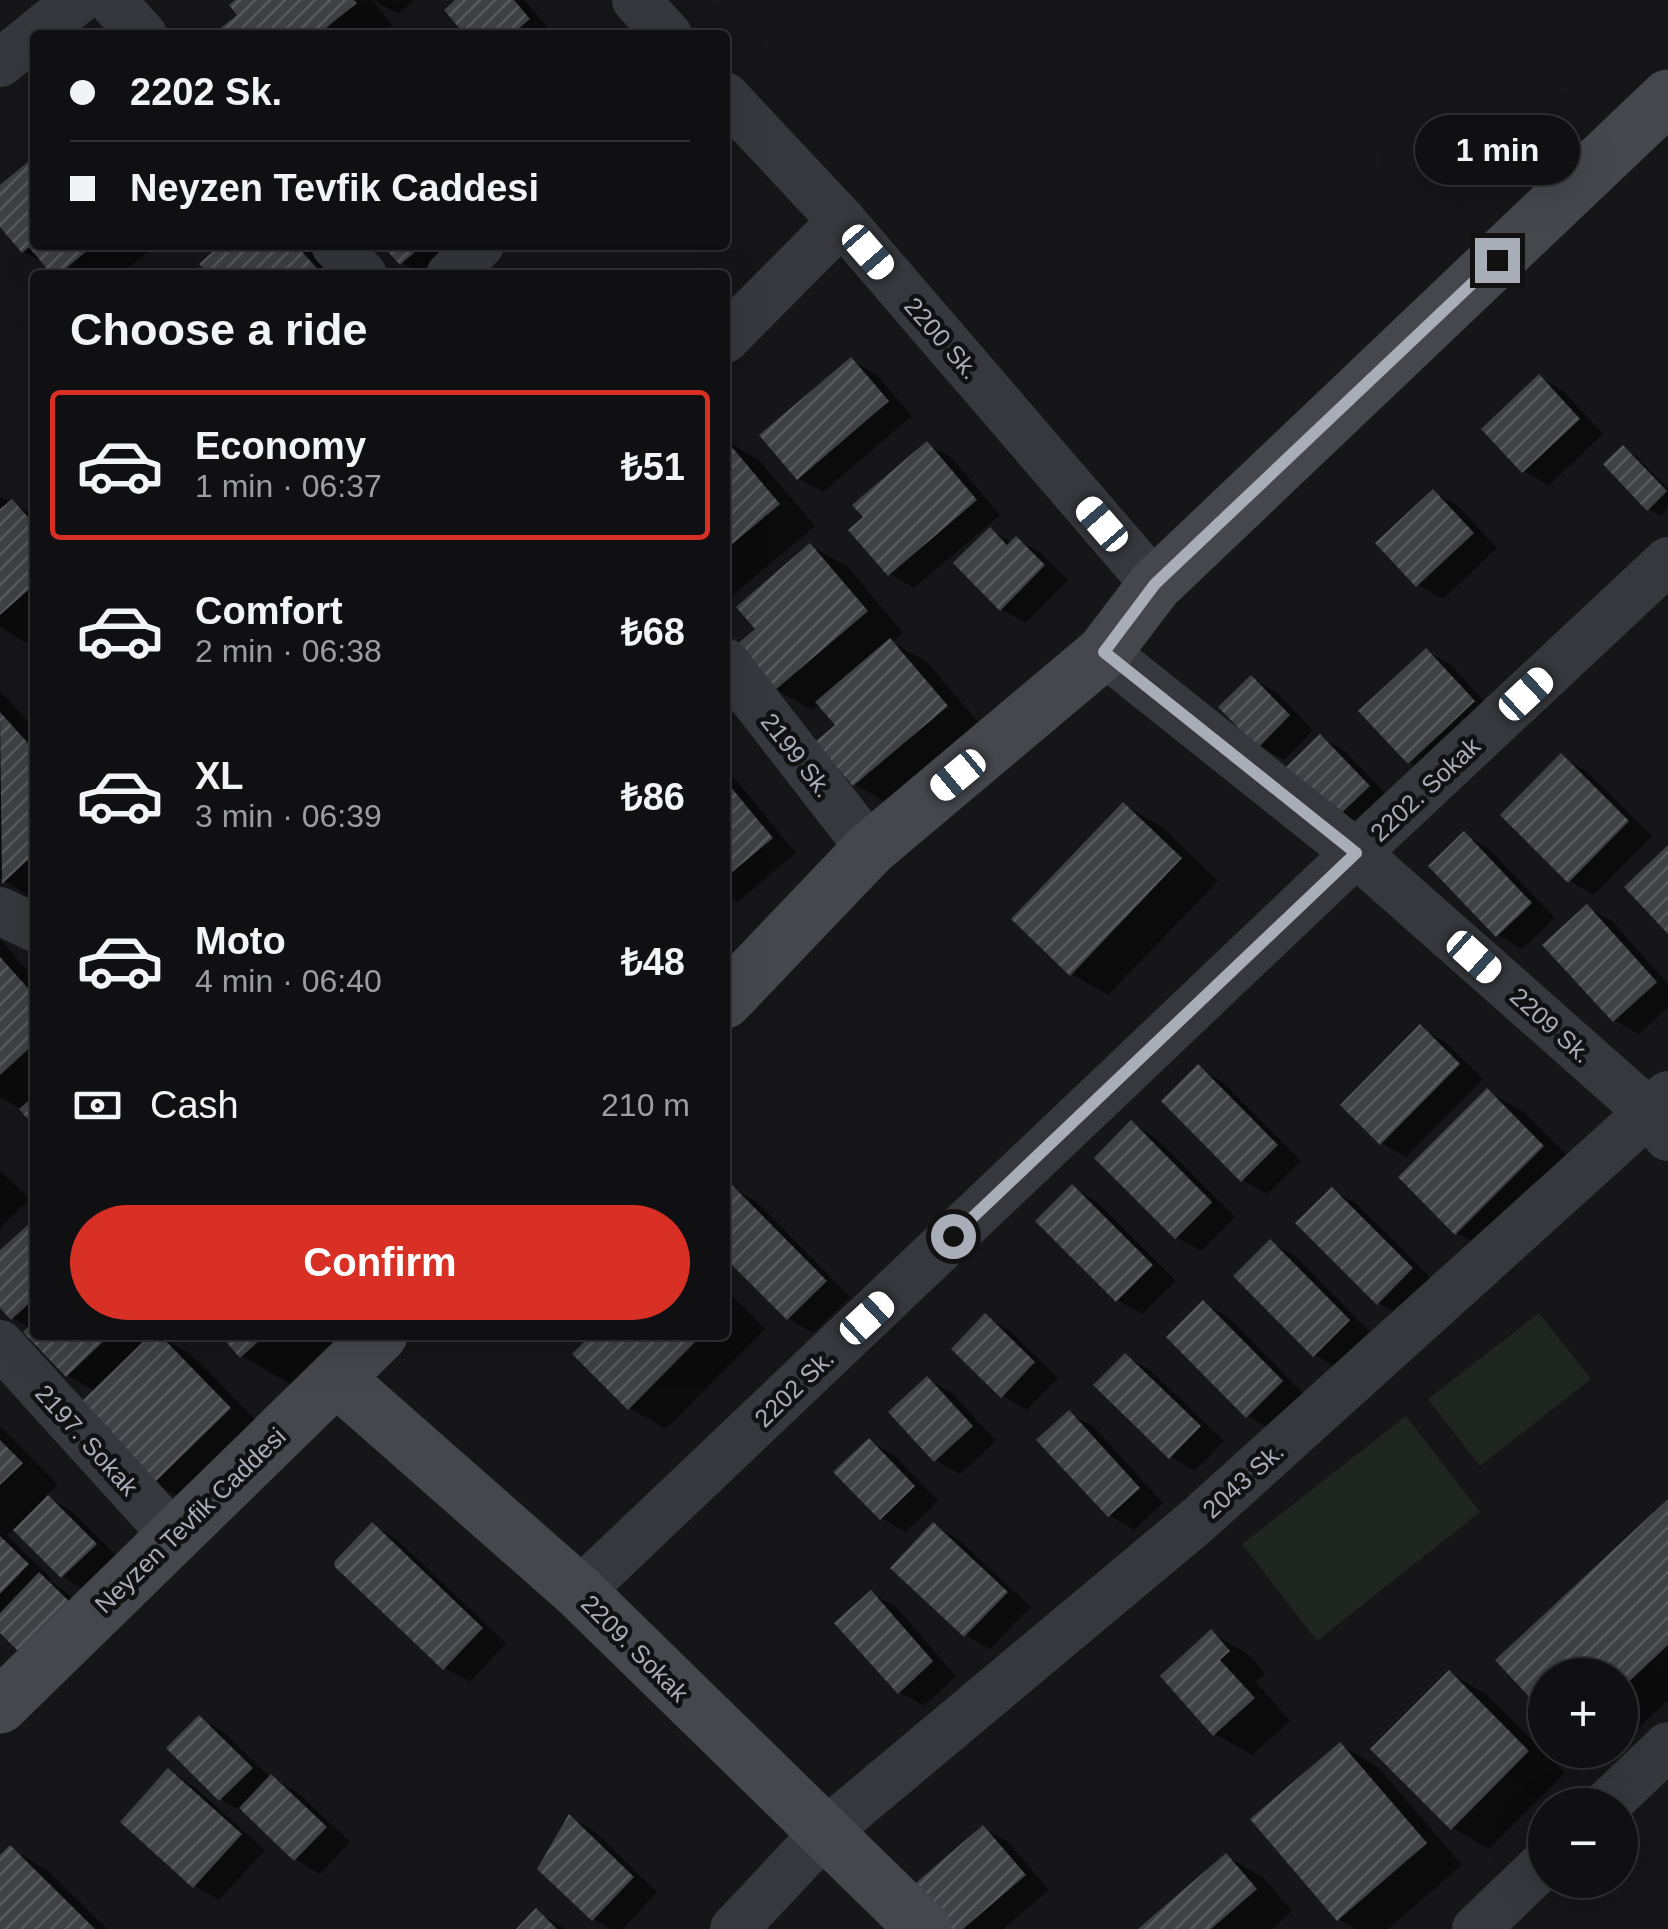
<!DOCTYPE html>
<html lang="en">
<head>
<meta charset="utf-8">
<style>
	:root { --surface:#101012; --page:#1e1e20; --text:#f1f3f6; --muted:#9c9d9f; --line:#303032; --accent:#d93025 }
	body { margin:0; font-family:Arial,sans-serif; background:var(--page); color:var(--text); height:100vh; display:flex; flex-direction:column; font-size:38px; white-space:nowrap }
	* { box-sizing:border-box; margin:0 }
	p { font-size:32px; color:var(--muted) }
	.icon { flex:none; width:55px; height:55px; fill:none; stroke:currentColor; stroke-width:2; stroke-linecap:round; stroke-linejoin:round }
	.map { position:relative; flex:1; overflow:hidden }
	.panel { position:absolute; left:30px; top:270px; width:700px; height:1070px; display:flex; flex-direction:column; background:var(--surface); border-radius:10px; box-shadow:0 10px 40px #0002,0 0 0 2px var(--line) }
	.panel>* { flex:none }
	.top-card { position:absolute; left:30px; top:30px; width:700px; height:220px; border-radius:10px; box-shadow:0 10px 40px #0002,0 0 0 2px var(--line); display:grid; align-content:center; height:220px; padding:0 40px; background:var(--surface) }
	.tools { position:absolute; left:1528px; top:1658px; display:grid; gap:20px }
	.tools a { display:grid; place-items:center; width:110px; height:110px; border-radius:50%; background:var(--surface); box-shadow:0 10px 40px #0002,0 0 0 2px var(--line); font-size:50px }
	.end { position:absolute; width:45px; height:45px; margin:-22px; border:12px solid #a8adb8; background:#111; box-shadow:0 0 0 5px #111 }
	.from { border-radius:50% }
	.bubble { position:absolute; height:70px; border-radius:35px; background:var(--surface); box-shadow:0 10px 40px #0002,0 0 0 2px var(--line); font-size:32px; font-weight:700; line-height:70px; text-align:center }
	.car { position:absolute; width:30px; height:60px; margin:-30px -15px; border-radius:12px; box-shadow:0 0 8px 2px #0007; background:linear-gradient(#fff 24%,#345 0 40%,#fff 0 76%,#345 0 86%,#fff 0) }
	.top-card b { display:flex; align-items:center; gap:35px; height:95px; font-size:38px }
	.top-card b+b { border-top:2px solid var(--line) }
	.top-card i { width:25px; height:25px; background:var(--text) }
	ul { padding:0; list-style:none }
	li { display:flex; align-items:center; gap:30px; height:150px; margin:0 20px 15px; padding:0 20px; border:5px solid transparent; border-radius:10px }
	li div { flex:1 }
	li b { display:block; font-size:38px }
	li em { font-style:normal; font-weight:700 }
	li.current { border-color:var(--accent) }
	li>.icon { width:90px; height:90px; stroke-width:1.5 }
	h2 { padding:0 40px; font-size:45px; line-height:120px }
	.pay { display:flex; align-items:center; gap:25px; height:110px; padding:0 40px; font-size:38px }
	.pay p { margin-inline-start:auto }
	.action { display:flex; gap:20px; margin-top:auto; padding:20px 40px }
	.action a { flex:1; height:115px; border-radius:60px; background:var(--accent); color:#fff; font-size:40px; font-weight:700; line-height:115px; text-align:center }
	.map>svg:first-child { display:block }
	.garden { fill:#1e261f }
	.shadow { fill:#0007 }
	.building { fill:url(#building-hatch) }
	.lines { fill:none; stroke-linecap:round; stroke-linejoin:round }
	.street { stroke:#37383d; stroke-width:48 }
	.secondary { stroke:#45474d; stroke-width:55 }
	.route { stroke:#a8adb8; stroke-width:12 }
	.labels { text-anchor:middle; dominant-baseline:central; stroke-width:9; stroke-linejoin:round; paint-order:stroke }
	.street-label { font-size:25px; fill:#a8adb8; stroke:#111113 }
</style>
</head>
<body>
<div class="map">
<svg width="1668" height="1929" viewBox="0 0 1668 1929">
	<defs>
		<pattern id="building-hatch" width="6" height="6" patternUnits="userSpaceOnUse" patternTransform="scale(2.5)"><rect width="6" height="6" fill="#404145"/><path d="M-1 1l2-2M0 6l6-6M5 7l2-2" fill="none" stroke="#595a5e"/></pattern>
	</defs>
	<rect width="100%" height="100%" fill="#161618"/>
	<g class="garden">
		<path d="M 1539,1313 L 1591,1379 L 1480,1466 L 1428,1399 Z"/>
		<path d="M 1406,1416 L 1480,1512 L 1317,1641 L 1242,1544 Z"/>
	</g>
	<g class="shadow">
		<path d="M 239,0 L 372,0 L 392,25 L 380,35 L 223,35 L 240,16 Z"/>
		<path d="M 374,0 L 414,0 L 398,14 Z"/>
		<path d="M 459,0 L 524,0 L 553,34 L 468,35 Z"/>
		<path d="M 35,159 L 35,245 L 155,245 L 120,275 L 56,275 L 48,265 L 23,251 L 0,224 L 0,188 Z"/>
		<path d="M 224,245 L 311,245 L 338,275 L 213,275 Z"/>
		<path d="M 385,245 L 462,245 L 429,275 L 422,275 L 402,263 Z"/>
		<path d="M 851,360 L 876,374 L 912,416 L 823,492 L 798,478 Z"/>
		<path d="M 1540,377 L 1564,392 L 1603,434 L 1548,486 L 1524,471 L 1485,429 Z"/>
		<path d="M 725,441 L 759,460 L 815,526 L 725,602 Z"/>
		<path d="M 927,444 L 952,458 L 1000,515 L 914,588 L 890,574 Z"/>
		<path d="M 1623,448 L 1635,455 L 1668,489 L 1668,508 L 1660,516 L 1649,509 Z"/>
		<path d="M 1434,492 L 1458,506 L 1497,548 L 1443,599 L 1418,585 L 1379,543 Z"/>
		<path d="M 0,497 L 35,515 L 35,637 L 28,644 L 0,627 Z"/>
		<path d="M 990,530 L 1012,542 L 1017,539 L 1041,553 L 1068,580 L 1026,623 L 1001,609 Z"/>
		<path d="M 811,546 L 848,567 L 903,633 L 892,642 L 927,662 L 983,728 L 891,806 L 855,784 L 839,725 L 820,704 L 812,710 L 775,689 L 759,630 Z"/>
		<path d="M 1426,651 L 1451,665 L 1498,716 L 1434,776 L 1410,762 Z"/>
		<path d="M 1252,678 L 1276,692 L 1313,730 L 1284,760 L 1260,746 Z"/>
		<path d="M 0,691 L 35,729 L 35,900 L 0,878 Z"/>
		<path d="M 1320,737 L 1345,751 L 1393,801 L 1360,833 L 1336,818 Z"/>
		<path d="M 1562,757 L 1586,771 L 1652,836 L 1594,895 L 1570,881 Z"/>
		<path d="M 725,772 L 734,778 L 796,853 L 737,902 L 725,895 Z"/>
		<path d="M 1124,805 L 1161,826 L 1218,881 L 1108,995 L 1071,974 Z"/>
		<path d="M 1465,834 L 1489,849 L 1555,918 L 1522,949 L 1498,935 Z"/>
		<path d="M 1587,907 L 1612,921 L 1668,984 L 1668,1007 L 1639,1034 L 1614,1020 Z"/>
		<path d="M 0,939 L 35,979 L 35,1123 L 21,1109 L 0,1097 Z"/>
		<path d="M 1420,1028 L 1445,1042 L 1483,1079 L 1406,1157 L 1382,1143 Z"/>
		<path d="M 1198,1068 L 1223,1082 L 1301,1161 L 1267,1194 L 1243,1180 Z"/>
		<path d="M 1487,1091 L 1524,1112 L 1579,1168 L 1494,1254 L 1457,1233 Z"/>
		<path d="M 1131,1124 L 1156,1138 L 1235,1217 L 1201,1251 L 1176,1237 Z"/>
		<path d="M 0,1171 L 30,1199 L 0,1228 Z"/>
		<path d="M 1073,1187 L 1097,1202 L 1176,1281 L 1142,1314 L 1117,1300 Z"/>
		<path d="M 732,1188 L 757,1202 L 850,1297 L 813,1333 L 788,1318 L 725,1254 L 725,1196 Z"/>
		<path d="M 1333,1190 L 1357,1204 L 1436,1283 L 1403,1317 L 1378,1303 Z"/>
		<path d="M 35,1230 L 35,1335 L 148,1335 L 151,1338 L 159,1335 L 192,1355 L 266,1431 L 191,1504 L 154,1483 L 96,1392 L 67,1375 L 27,1332 L 30,1328 L 12,1318 L 0,1304 L 0,1253 Z"/>
		<path d="M 1270,1242 L 1295,1256 L 1373,1335 L 1339,1369 L 1315,1355 Z"/>
		<path d="M 725,1289 L 765,1329 L 666,1429 L 629,1408 L 594,1335 L 725,1335 Z"/>
		<path d="M 1203,1303 L 1228,1317 L 1306,1396 L 1272,1430 L 1248,1416 Z"/>
		<path d="M 985,1317 L 1010,1331 L 1058,1378 L 1027,1410 L 1003,1396 Z"/>
		<path d="M 223,1335 L 344,1335 L 290,1384 L 242,1356 Z"/>
		<path d="M 1125,1356 L 1150,1370 L 1224,1441 L 1195,1471 L 1171,1457 Z"/>
		<path d="M 927,1379 L 952,1393 L 996,1441 L 960,1474 L 936,1460 Z"/>
		<path d="M 1069,1413 L 1094,1427 L 1163,1503 L 1134,1530 L 1109,1515 Z"/>
		<path d="M 0,1426 L 58,1485 L 46,1496 L 73,1512 L 120,1559 L 87,1591 L 62,1576 L 14,1528 L 6,1535 L 52,1579 L 50,1581 L 64,1590 L 97,1622 L 0,1630 Z"/>
		<path d="M 870,1441 L 894,1455 L 938,1501 L 906,1532 L 881,1518 Z"/>
		<path d="M 1668,1503 L 1668,1700 L 1620,1745 L 1620,1675 L 1545,1675 L 1545,1710 L 1499,1660 Z"/>
		<path d="M 372,1525 L 397,1540 L 506,1643 L 470,1682 L 445,1668 L 336,1565 Z"/>
		<path d="M 934,1525 L 958,1539 L 1031,1607 L 990,1649 L 965,1635 Z"/>
		<path d="M 871,1593 L 896,1607 L 956,1676 L 924,1706 L 899,1692 Z"/>
		<path d="M 1211,1633 L 1248,1654 L 1265,1673 L 1256,1682 L 1290,1721 L 1252,1755 L 1215,1734 Z"/>
		<path d="M 1449,1673 L 1486,1694 L 1565,1773 L 1489,1849 L 1453,1828 Z"/>
		<path d="M 200,1718 L 224,1732 L 271,1778 L 296,1791 L 350,1842 L 320,1874 L 295,1859 L 245,1813 L 221,1799 Z"/>
		<path d="M 1340,1745 L 1377,1766 L 1462,1865 L 1388,1929 L 1356,1929 L 1338,1919 Z"/>
		<path d="M 1593,1750 L 1614,1750 L 1606,1758 Z"/>
		<path d="M 169,1771 L 193,1786 L 265,1850 L 219,1900 L 195,1886 Z"/>
		<path d="M 570,1817 L 594,1831 L 657,1892 L 623,1929 L 610,1929 L 594,1919 L 540,1869 Z"/>
		<path d="M 983,1828 L 1008,1842 L 1049,1890 L 1003,1929 L 948,1929 Z"/>
		<path d="M 10,1848 L 47,1870 L 107,1929 L 0,1929 L 0,1859 Z"/>
		<path d="M 1226,1856 L 1263,1877 L 1292,1911 L 1272,1929 L 1142,1929 Z"/>
		<path d="M 536,1911 L 561,1926 L 564,1929 L 519,1929 Z"/>
	</g>
	<g class="building">
		<path d="M 235,0 L 354,0 L 357,3 L 317,35 L 220,35 L 217,31 L 237,15 L 229,5 Z"/>
		<path d="M 455,0 L 514,0 L 530,19 L 511,35 L 465,35 L 444,10 Z"/>
		<path d="M 35,156 L 35,245 L 94,245 L 58,275 L 52,275 L 29,247 L 22,253 L 0,227 L 0,185 Z"/>
		<path d="M 220,245 L 296,245 L 323,275 L 209,275 L 199,264 Z"/>
		<path d="M 382,245 L 423,245 L 400,265 Z"/>
		<path d="M 851,357 L 889,401 L 797,480 L 759,435 Z"/>
		<path d="M 1539,374 L 1580,419 L 1522,473 L 1481,429 Z"/>
		<path d="M 725,439 L 780,504 L 725,550 Z"/>
		<path d="M 927,441 L 977,500 L 888,576 L 848,530 L 863,517 L 852,505 Z"/>
		<path d="M 1623,445 L 1667,491 L 1647,511 L 1603,464 Z"/>
		<path d="M 1433,489 L 1474,533 L 1416,587 L 1375,543 Z"/>
		<path d="M 12,499 L 35,525 L 35,584 L 0,615 L 0,509 Z"/>
		<path d="M 990,527 L 1007,545 L 1016,536 L 1045,565 L 1000,611 L 953,563 Z"/>
		<path d="M 810,543 L 868,611 L 774,691 L 735,646 L 755,629 L 736,607 Z"/>
		<path d="M 890,638 L 948,706 L 853,786 L 815,742 L 835,725 L 815,702 Z"/>
		<path d="M 1426,648 L 1475,701 L 1408,764 L 1358,711 Z"/>
		<path d="M 1251,675 L 1290,715 L 1258,748 L 1218,707 Z"/>
		<path d="M 0,712 L 35,751 L 35,853 L 2,884 Z"/>
		<path d="M 1320,734 L 1370,786 L 1334,820 L 1284,769 Z"/>
		<path d="M 1561,753 L 1629,821 L 1568,883 L 1500,815 Z"/>
		<path d="M 725,780 L 773,838 L 725,878 Z"/>
		<path d="M 1123,802 L 1182,858 L 1070,976 L 1011,919 Z"/>
		<path d="M 1464,831 L 1532,903 L 1496,937 L 1428,866 Z"/>
		<path d="M 1668,845 L 1668,934 L 1624,887 Z"/>
		<path d="M 1587,904 L 1657,982 L 1613,1022 L 1542,945 Z"/>
		<path d="M 0,957 L 35,996 L 35,1043 L 0,1075 Z"/>
		<path d="M 1420,1024 L 1460,1064 L 1380,1145 L 1340,1105 Z"/>
		<path d="M 1198,1064 L 1278,1145 L 1241,1182 L 1161,1101 Z"/>
		<path d="M 1487,1088 L 1544,1146 L 1455,1235 L 1398,1177 Z"/>
		<path d="M 35,1095 L 35,1127 L 19,1109 Z"/>
		<path d="M 1131,1120 L 1212,1202 L 1175,1239 L 1094,1158 Z"/>
		<path d="M 1072,1184 L 1153,1265 L 1116,1302 L 1035,1221 Z"/>
		<path d="M 732,1185 L 827,1281 L 787,1320 L 725,1258 L 725,1192 Z"/>
		<path d="M 1332,1187 L 1413,1268 L 1377,1305 L 1295,1223 Z"/>
		<path d="M 29,1224 L 35,1230 L 35,1298 L 11,1320 L 0,1308 L 0,1250 Z"/>
		<path d="M 1270,1239 L 1350,1320 L 1313,1357 L 1233,1276 Z"/>
		<path d="M 1203,1300 L 1283,1381 L 1246,1418 L 1166,1337 Z"/>
		<path d="M 985,1313 L 1035,1362 L 1001,1398 L 951,1349 Z"/>
		<path d="M 35,1320 L 35,1335 L 110,1335 L 66,1377 L 23,1332 Z"/>
		<path d="M 150,1335 L 160,1335 L 231,1408 L 152,1485 L 76,1407 Z"/>
		<path d="M 220,1335 L 266,1335 L 240,1358 Z"/>
		<path d="M 591,1335 L 702,1335 L 628,1410 L 572,1354 Z"/>
		<path d="M 1125,1353 L 1201,1426 L 1169,1459 L 1093,1385 Z"/>
		<path d="M 927,1376 L 973,1426 L 934,1462 L 888,1412 Z"/>
		<path d="M 1069,1410 L 1140,1488 L 1108,1517 L 1036,1440 Z"/>
		<path d="M 869,1438 L 915,1486 L 880,1520 L 833,1472 Z"/>
		<path d="M 0,1440 L 23,1463 L 0,1485 Z"/>
		<path d="M 48,1495 L 97,1544 L 61,1578 L 13,1530 Z"/>
		<path d="M 1668,1499 L 1668,1645 L 1620,1690 L 1620,1675 L 1545,1675 L 1545,1714 L 1495,1660 Z"/>
		<path d="M 372,1522 L 483,1628 L 443,1670 L 334,1566 L 335,1561 Z"/>
		<path d="M 933,1522 L 1008,1592 L 964,1637 L 890,1568 Z"/>
		<path d="M 0,1536 L 29,1564 L 0,1594 Z"/>
		<path d="M 39,1572 L 74,1606 L 25,1658 L 0,1633 L 0,1613 Z"/>
		<path d="M 871,1590 L 933,1661 L 898,1694 L 834,1623 Z"/>
		<path d="M 1211,1629 L 1230,1651 L 1220,1660 L 1255,1698 L 1213,1736 L 1160,1676 Z"/>
		<path d="M 1449,1670 L 1529,1751 L 1451,1830 L 1370,1749 Z"/>
		<path d="M 199,1715 L 253,1768 L 219,1801 L 166,1748 Z"/>
		<path d="M 1340,1742 L 1427,1843 L 1337,1921 L 1250,1819 Z"/>
		<path d="M 168,1768 L 242,1834 L 193,1888 L 120,1822 Z"/>
		<path d="M 271,1774 L 327,1827 L 294,1861 L 239,1808 Z"/>
		<path d="M 569,1814 L 634,1877 L 592,1921 L 537,1869 Z"/>
		<path d="M 983,1825 L 1026,1875 L 963,1929 L 945,1929 L 910,1888 Z"/>
		<path d="M 10,1845 L 95,1929 L 0,1929 L 0,1855 Z"/>
		<path d="M 1226,1853 L 1257,1889 L 1211,1929 L 1138,1929 Z"/>
		<path d="M 536,1908 L 557,1929 L 516,1929 Z"/>
	</g>
	<g class="lines">
		<g class="street">
			<path d="M 111,0 L 143,35"/>
			<path d="M 636,0 L 668,35"/>
			<path d="M 0,63 L 78,0"/>
			<path d="M 725,96 L 842,221 L 1155,585"/>
			<path d="M 335,245 L 363,275"/>
			<path d="M 450,275 L 480,245"/>
			<path d="M 725,339 L 842,221"/>
			<path d="M 1104,652 L 1356,853 L 1650,1113 L 1668,1137"/>
			<path d="M 725,662 L 870,849"/>
			<path d="M 0,911 L 35,928"/>
			<path d="M 0,1344 L 174,1536"/>
			<path d="M 579,1592 L 1356,853 L 1668,561"/>
			<path d="M 1606,1805 L 1668,1746"/>
			<path d="M 734,1929 L 824,1833 L 1198,1520 L 1668,1095"/>
			<path d="M 1476,1929 L 1545,1863"/>
		</g>
		<g class="secondary">
			<path d="M 725,1001 L 870,849 L 1104,652 L 1155,585 L 1668,97"/>
			<path d="M 336,1378 L 579,1592 L 924,1929"/>
			<path d="M 0,1706 L 380,1335"/>
		</g>
	</g>
	<g class="lines">
		<path class="route" d="M 953,1236 L 1356,853 L 1104,652 L 1155,584 L 1497,260"/>
	</g>
	<g class="labels">
		<g class="street-label">
			<text transform="translate(942 338) rotate(49)">2200 Sk.</text>
			<text transform="translate(797 755) rotate(52)">2199 Sk.</text>
			<text transform="translate(1425 789) rotate(-43)">2202. Sokak</text>
			<text transform="translate(1551 1025) rotate(42)">2209 Sk.</text>
			<text transform="translate(794 1388) rotate(-44)">2202 Sk.</text>
			<text transform="translate(87 1440) rotate(48)">2197. Sokak</text>
			<text transform="translate(1243 1480) rotate(-42)">2043 Sk.</text>
			<text transform="translate(190 1520) rotate(-44)">Neyzen Tevfik Caddesi</text>
			<text transform="translate(635 1648) rotate(45)">2209. Sokak</text>
		</g>
	</g>
</svg>
<div class="tools">
<a>+</a>
<a>−</a>
</div>
<i class="end from" style="left:953px;top:1236px"></i>
<i class="end" style="left:1497px;top:260px"></i>
<div class="bubble" style="left:1415px;top:115px;width:165px">1 min</div>
<i class="car" style="left:868px;top:252px;rotate:139deg"></i>
<i class="car" style="left:1102px;top:524px;rotate:319deg"></i>
<i class="car" style="left:1526px;top:694px;rotate:47deg"></i>
<i class="car" style="left:958px;top:775px;rotate:230deg"></i>
<i class="car" style="left:1474px;top:957px;rotate:132deg"></i>
<i class="car" style="left:867px;top:1318px;rotate:47deg"></i>
<div class="top-card">
<b><i class="from"></i>2202 Sk.</b>
<b><i></i>Neyzen Tevfik Caddesi</b>
</div>
<section class="panel">
<h2>Choose a ride</h2>
<ul>
<li class="current"><svg class="icon" aria-label="car" viewBox="0 0 24 24"><path d="M5 17H2v-5l4-1 3-4h7l3 4 3 1v5h-3M9 17h6M6 11h13"/><circle cx="7" cy="17" r="2"/><circle cx="17" cy="17" r="2"/></svg><div><b>Economy</b><p>1 min · 06:37</p></div><em>₺51</em></li>
<li><svg class="icon" aria-label="car" viewBox="0 0 24 24"><path d="M5 17H2v-5l4-1 3-4h7l3 4 3 1v5h-3M9 17h6M6 11h13"/><circle cx="7" cy="17" r="2"/><circle cx="17" cy="17" r="2"/></svg><div><b>Comfort</b><p>2 min · 06:38</p></div><em>₺68</em></li>
<li><svg class="icon" aria-label="car" viewBox="0 0 24 24"><path d="M5 17H2v-5l4-1 3-4h7l3 4 3 1v5h-3M9 17h6M6 11h13"/><circle cx="7" cy="17" r="2"/><circle cx="17" cy="17" r="2"/></svg><div><b>XL</b><p>3 min · 06:39</p></div><em>₺86</em></li>
<li><svg class="icon" aria-label="car" viewBox="0 0 24 24"><path d="M5 17H2v-5l4-1 3-4h7l3 4 3 1v5h-3M9 17h6M6 11h13"/><circle cx="7" cy="17" r="2"/><circle cx="17" cy="17" r="2"/></svg><div><b>Moto</b><p>4 min · 06:40</p></div><em>₺48</em></li>
</ul>
<div class="pay"><svg class="icon" aria-label="cash" viewBox="0 0 24 24"><path d="M3 7h18v10H3z"/><circle cx="12" cy="12" r="2"/></svg>Cash<p>210 m</p></div>
<div class="action"><a>Confirm</a></div>
</section>
</div>
</body>
</html>
